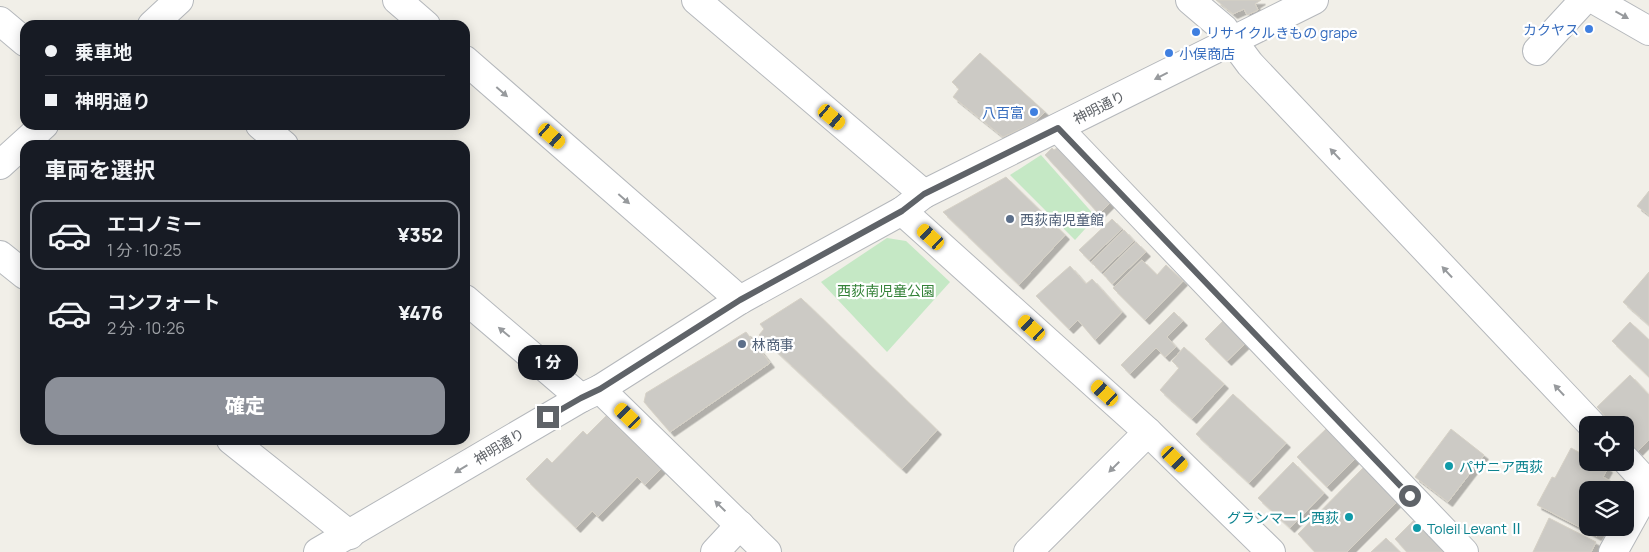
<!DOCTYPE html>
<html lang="ja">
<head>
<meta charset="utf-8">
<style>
	:root { --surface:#171b24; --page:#242831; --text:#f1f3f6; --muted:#9ea1a6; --line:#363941; --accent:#8c9099 }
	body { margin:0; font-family:Manrope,"Noto Sans JP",sans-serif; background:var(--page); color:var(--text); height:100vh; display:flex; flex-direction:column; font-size:19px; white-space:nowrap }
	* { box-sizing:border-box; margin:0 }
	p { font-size:16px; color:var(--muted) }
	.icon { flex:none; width:28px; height:28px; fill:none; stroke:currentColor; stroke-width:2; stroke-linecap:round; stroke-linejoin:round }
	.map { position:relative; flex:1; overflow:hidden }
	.drawer { position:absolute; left:20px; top:140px; width:450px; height:305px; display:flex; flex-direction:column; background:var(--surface); border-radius:15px; box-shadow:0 2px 12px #0003 }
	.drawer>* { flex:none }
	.top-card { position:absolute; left:20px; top:20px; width:450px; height:110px; border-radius:15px; box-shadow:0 2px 12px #0003; display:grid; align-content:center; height:110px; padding:0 25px; background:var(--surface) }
	.fabs { position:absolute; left:1579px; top:416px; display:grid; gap:10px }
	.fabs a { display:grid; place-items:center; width:55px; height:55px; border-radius:10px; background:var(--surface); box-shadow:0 2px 12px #0003; font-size:25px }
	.end { position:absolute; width:22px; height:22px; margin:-11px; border:6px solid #5f6368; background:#fff; box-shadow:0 0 0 2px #fff }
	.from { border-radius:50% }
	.bubble { position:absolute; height:35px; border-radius:15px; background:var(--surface); box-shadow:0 2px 12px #0003; font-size:16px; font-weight:800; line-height:35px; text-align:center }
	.car { position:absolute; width:15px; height:30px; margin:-15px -8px; border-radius:6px; box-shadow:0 0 4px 1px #0007; background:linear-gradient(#f5c518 24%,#345 0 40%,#f5c518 0 76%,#345 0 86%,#f5c518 0) }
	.top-card b { display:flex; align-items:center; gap:18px; height:48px; font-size:19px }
	.top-card b+b { border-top:1px solid var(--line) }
	.top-card i { width:12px; height:12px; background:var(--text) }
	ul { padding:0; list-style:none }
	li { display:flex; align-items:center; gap:15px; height:70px; margin:0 10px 8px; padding:0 15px; border:2px solid transparent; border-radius:15px }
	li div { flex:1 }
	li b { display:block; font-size:19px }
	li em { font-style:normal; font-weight:800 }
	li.on { border-color:var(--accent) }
	li>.icon { width:45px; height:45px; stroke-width:1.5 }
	h2 { padding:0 25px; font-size:22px; line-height:60px }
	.primary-button { display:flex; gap:10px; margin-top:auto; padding:10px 25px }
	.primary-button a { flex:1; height:58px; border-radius:15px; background:var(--accent); color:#fff; font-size:20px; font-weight:800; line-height:58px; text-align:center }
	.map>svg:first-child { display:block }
	.green { fill:#c5e8c5 }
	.building { fill:#cccac5; stroke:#d6d1c6; filter:url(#shadow) }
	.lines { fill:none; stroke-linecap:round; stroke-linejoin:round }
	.minor-casing { stroke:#b5b8bc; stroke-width:30 }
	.minor { stroke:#fff; stroke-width:28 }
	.oneway { fill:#979a9d }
	.route { stroke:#5f6368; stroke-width:6 }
	.shop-dot { fill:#3f7fe0; stroke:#fff; stroke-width:2 }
	.service-dot { fill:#5c6f8a; stroke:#fff; stroke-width:2 }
	.culture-dot { fill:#0f9aa8; stroke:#fff; stroke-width:2 }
	.labels { text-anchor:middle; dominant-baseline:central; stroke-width:4.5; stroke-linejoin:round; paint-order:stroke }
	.shop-label { font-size:14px; fill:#366cbe; stroke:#fff; text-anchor:end }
	.street-label { font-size:14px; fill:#5f6368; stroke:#fff }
	.service-label { font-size:14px; fill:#4e5e75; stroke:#fff; text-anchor:start }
	.park-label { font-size:14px; fill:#348238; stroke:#fff }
	.culture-label { font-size:14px; fill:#0d838f; stroke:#fff; text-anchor:start }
</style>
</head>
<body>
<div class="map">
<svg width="1649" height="552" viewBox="0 0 1649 552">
	<defs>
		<filter id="shadow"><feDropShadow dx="4.5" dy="4.5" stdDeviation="0" flood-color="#0004"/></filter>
	</defs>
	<rect width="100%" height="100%" fill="#f1efe8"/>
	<g class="green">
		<path d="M 1041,155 L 1096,217 L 1075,240 L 1010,175 Z"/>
		<path d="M 887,238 L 906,241 L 950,282 L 887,352 L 821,282 Z"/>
	</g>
	<g class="building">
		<path d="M 1216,0 L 1261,0 L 1255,4 L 1258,10 L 1247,15 L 1244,9 L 1233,14 Z"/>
		<path d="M 980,53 L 1045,112 L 1035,122 L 1003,137 L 953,97 L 959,89 L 952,82 Z"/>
		<path d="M 1052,148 L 1054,150 L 1057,148 L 1059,150 L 1061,148 L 1111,202 L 1099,214 L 1045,155 Z"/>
		<path d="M 1006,177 L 1065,235 L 1019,285 L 943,212 Z"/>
		<path d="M 1649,191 L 1649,215 L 1637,206 Z"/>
		<path d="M 1112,219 L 1122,229 L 1089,260 L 1079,250 Z"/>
		<path d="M 1124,230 L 1134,241 L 1101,272 L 1091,262 Z"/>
		<path d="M 1136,242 L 1146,252 L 1112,284 L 1103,274 Z"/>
		<path d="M 1142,260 L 1157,275 L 1166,265 L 1183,281 L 1145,320 L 1113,288 Z"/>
		<path d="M 1070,266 L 1086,284 L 1092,279 L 1122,312 L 1095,340 L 1078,320 L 1069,329 L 1036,296 Z"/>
		<path d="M 1649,272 L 1649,325 L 1623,302 Z"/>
		<path d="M 801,298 L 937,430 L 902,469 L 759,335 L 764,329 L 760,324 Z"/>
		<path d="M 1174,312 L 1183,321 L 1167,337 L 1176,347 L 1165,357 L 1156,348 L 1130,374 L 1121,365 Z"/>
		<path d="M 1225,319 L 1248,341 L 1227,361 L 1205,339 Z"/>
		<path d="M 1630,322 L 1649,340 L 1649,377 L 1612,341 Z"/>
		<path d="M 746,332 L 770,363 L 670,432 L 644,402 L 646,393 Z"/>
		<path d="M 1184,347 L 1224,384 L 1192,419 L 1160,390 L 1179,368 L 1172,361 Z"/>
		<path d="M 1630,375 L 1649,395 L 1649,440 L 1638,451 L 1625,438 L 1625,425 L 1613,425 L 1597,407 Z"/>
		<path d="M 1233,394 L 1286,443 L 1249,483 L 1196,434 Z"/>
		<path d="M 606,416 L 661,469 L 645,485 L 637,477 L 598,517 L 592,511 L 576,528 L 526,479 L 547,458 L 552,463 L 583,431 L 587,435 Z"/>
		<path d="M 1328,427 L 1358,456 L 1327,487 L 1297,457 Z"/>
		<path d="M 1451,429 L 1484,455 L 1448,502 L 1415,477 Z"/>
		<path d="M 1571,448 L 1588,457 L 1588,462 L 1598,462 L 1608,468 L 1603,477 L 1623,488 L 1622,490 L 1588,490 L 1588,528 L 1602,528 L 1597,536 L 1537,505 L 1552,477 L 1555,478 Z"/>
		<path d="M 1293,462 L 1324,493 L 1290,528 L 1258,498 Z"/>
		<path d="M 1366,465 L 1400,499 L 1347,552 L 1315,552 L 1298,534 Z"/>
		<path d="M 1417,517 L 1452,552 L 1407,552 L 1395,539 Z"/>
		<path d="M 1549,518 L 1596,542 L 1591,552 L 1533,552 Z"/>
		<path d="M 1386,538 L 1400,552 L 1371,552 Z"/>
	</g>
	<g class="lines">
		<defs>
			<g id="minor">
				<path d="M 397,0 L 426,25"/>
				<path d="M 696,0 L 924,194"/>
				<path d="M 1190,0 L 1224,29 L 1250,64 L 1592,425"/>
				<path d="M 1595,0 L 1649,31"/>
				<path d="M 0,21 L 25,42"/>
				<path d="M 152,25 L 179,0"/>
				<path d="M 1537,51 L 1584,0"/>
				<path d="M 465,60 L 740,300"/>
				<path d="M 260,125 L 284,145"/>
				<path d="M 1058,128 L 1464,552"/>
				<path d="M 0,165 L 44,125"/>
				<path d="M 902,211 L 1148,432 L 1271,552"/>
				<path d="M 0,255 L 25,275"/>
				<path d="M 465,299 L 581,398"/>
				<path d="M 600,389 L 767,552"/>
				<path d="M 231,440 L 350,535"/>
				<path d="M 1625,459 L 1649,485"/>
				<path d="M 318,552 L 581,398 L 600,389 L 740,300 L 902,211 L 924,194 L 1314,0"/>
				<path d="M 715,552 L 740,525"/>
				<path d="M 1028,552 L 1148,432"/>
				<path d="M 1613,552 L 1649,487"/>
			</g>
		</defs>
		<use href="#minor" class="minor-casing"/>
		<use href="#minor" class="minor"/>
	</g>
	<defs><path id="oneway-solid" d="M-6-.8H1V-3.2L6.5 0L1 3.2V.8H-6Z" transform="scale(1.25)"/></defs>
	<g class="oneway">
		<use href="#oneway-solid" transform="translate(1622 15) rotate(29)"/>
		<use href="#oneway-solid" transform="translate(1161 76) rotate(153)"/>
		<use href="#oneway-solid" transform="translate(502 92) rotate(41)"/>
		<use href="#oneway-solid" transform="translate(1335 154) rotate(-133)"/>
		<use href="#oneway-solid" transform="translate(624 199) rotate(41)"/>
		<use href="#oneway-solid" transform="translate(1447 272) rotate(-133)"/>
		<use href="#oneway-solid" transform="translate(504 332) rotate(-140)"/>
		<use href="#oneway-solid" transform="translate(1559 390) rotate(-133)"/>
		<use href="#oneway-solid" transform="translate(1114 467) rotate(135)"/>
		<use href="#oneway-solid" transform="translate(461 469) rotate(149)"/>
		<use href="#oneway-solid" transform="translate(720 506) rotate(-136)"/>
	</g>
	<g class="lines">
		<path class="route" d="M 548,417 L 581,398 L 600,389 L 740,300 L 902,211 L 924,194 L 1058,128 L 1410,496"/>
	</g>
	<g class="shop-dot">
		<circle cx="1589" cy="29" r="5"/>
		<circle cx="1196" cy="32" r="5"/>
		<circle cx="1169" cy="53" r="5"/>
		<circle cx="1034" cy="112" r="5"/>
	</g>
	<g class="service-dot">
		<circle cx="1010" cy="219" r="5"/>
		<circle cx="742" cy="344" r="5"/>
	</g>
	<g class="culture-dot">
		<circle cx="1449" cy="466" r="5"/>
		<circle cx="1349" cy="517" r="5"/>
		<circle cx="1417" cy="528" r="5"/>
	</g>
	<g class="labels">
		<g class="shop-label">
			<text x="1579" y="29">カクヤス</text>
			<text x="1206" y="32" text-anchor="start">リサイクルきもの grape</text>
			<text x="1179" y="53" text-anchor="start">小俣商店</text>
			<text x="1024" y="112">八百富</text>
		</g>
		<g class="street-label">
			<text transform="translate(1099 107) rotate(-27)">神明通り</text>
			<text transform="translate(499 446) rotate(-31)">神明通り</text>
		</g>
		<g class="service-label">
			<text x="1020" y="219">西荻南児童館</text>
			<text x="752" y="344">林商事</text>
		</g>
		<g class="park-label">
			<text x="886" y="290">西荻南児童公園</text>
		</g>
		<g class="culture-label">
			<text x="1459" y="466">パサニア西荻</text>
			<text x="1339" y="517" text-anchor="end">グランマーレ西荻</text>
			<text x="1427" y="528">Toleil Levant Ⅱ</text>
		</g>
	</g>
</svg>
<div class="fabs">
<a><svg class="icon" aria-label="locate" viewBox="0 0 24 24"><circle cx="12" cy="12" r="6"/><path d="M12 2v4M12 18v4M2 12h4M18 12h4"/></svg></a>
<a><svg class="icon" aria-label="layers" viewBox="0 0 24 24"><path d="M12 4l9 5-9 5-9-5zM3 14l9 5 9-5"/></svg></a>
</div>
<i class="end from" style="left:1410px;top:496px"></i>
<i class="end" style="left:548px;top:417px"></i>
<div class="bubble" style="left:518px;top:345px;width:60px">1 分</div>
<i class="car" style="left:832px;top:117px;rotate:130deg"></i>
<i class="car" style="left:552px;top:136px;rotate:131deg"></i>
<i class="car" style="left:931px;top:237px;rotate:312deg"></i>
<i class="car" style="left:1032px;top:328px;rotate:312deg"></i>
<i class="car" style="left:1105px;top:393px;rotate:312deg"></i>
<i class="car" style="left:628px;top:416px;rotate:314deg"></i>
<i class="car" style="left:1175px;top:459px;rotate:134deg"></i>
<div class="top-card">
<b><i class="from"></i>乗車地</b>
<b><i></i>神明通り</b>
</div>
<section class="drawer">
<h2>車両を選択</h2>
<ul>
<li class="on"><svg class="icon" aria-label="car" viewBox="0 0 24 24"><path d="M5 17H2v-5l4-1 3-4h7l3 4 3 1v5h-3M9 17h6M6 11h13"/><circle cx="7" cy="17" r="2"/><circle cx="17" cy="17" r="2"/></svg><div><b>エコノミー</b><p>1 分 · 10:25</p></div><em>¥352</em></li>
<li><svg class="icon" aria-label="car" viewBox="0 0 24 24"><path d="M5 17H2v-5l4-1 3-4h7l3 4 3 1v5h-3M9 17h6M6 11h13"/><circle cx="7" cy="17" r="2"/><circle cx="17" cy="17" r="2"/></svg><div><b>コンフォート</b><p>2 分 · 10:26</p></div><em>¥476</em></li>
</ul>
<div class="primary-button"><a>確定</a></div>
</section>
</div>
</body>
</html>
